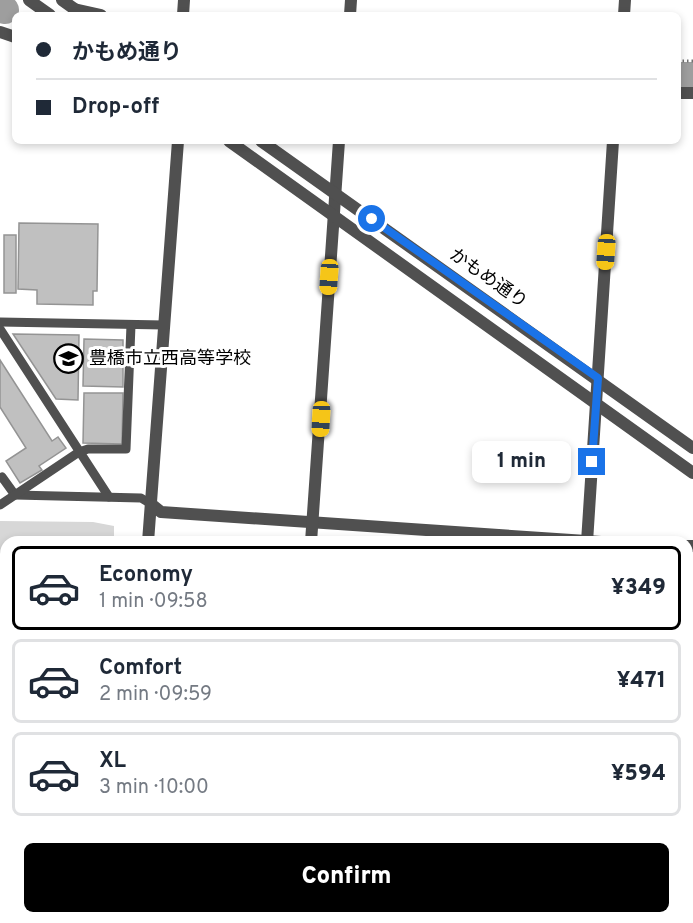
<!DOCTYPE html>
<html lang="en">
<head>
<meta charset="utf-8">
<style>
	:root { --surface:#fff; --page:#f6f6f7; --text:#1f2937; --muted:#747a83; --line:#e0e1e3; --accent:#000 }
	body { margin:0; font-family:Overpass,"Noto Sans JP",sans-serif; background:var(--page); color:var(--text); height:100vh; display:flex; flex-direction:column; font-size:22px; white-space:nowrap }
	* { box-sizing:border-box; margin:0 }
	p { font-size:20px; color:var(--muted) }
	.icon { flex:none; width:33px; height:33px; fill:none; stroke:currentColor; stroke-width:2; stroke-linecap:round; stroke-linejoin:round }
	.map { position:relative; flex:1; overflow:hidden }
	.drawer { position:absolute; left:0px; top:536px; width:693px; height:388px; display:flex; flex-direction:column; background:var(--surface); border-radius:18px 18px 0 0; box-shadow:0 3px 9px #0003 }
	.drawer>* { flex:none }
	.hud { position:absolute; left:12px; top:12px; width:669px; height:132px; border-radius:9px; box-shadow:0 3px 9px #0003; display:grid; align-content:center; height:132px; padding:0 24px; background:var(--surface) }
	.end { position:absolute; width:27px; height:27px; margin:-14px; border:8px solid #1a73e8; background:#fff; box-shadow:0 0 0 3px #fff }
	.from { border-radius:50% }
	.bubble { position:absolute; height:42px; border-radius:9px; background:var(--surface); box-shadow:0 3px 9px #0003; font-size:20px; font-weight:800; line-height:42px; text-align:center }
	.car { position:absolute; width:18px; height:36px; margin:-18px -9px; border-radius:8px; box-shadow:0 0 4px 2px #0007; background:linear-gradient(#f5c518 24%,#345 0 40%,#f5c518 0 76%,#345 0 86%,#f5c518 0) }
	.hud b { display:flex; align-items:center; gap:21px; height:57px; font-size:22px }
	.hud b+b { border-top:2px solid var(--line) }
	.hud i { width:15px; height:15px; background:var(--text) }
	ul { padding:10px 0 0; list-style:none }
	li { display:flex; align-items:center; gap:18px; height:84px; margin:0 12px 9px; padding:0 12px; border:3px solid var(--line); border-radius:9px }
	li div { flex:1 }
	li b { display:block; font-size:22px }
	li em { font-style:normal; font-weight:800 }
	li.selected { border-color:var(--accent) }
	li>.icon { width:54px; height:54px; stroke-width:1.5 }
	.action { display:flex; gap:12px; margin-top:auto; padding:12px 24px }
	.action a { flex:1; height:69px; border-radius:9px; background:var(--accent); color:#fff; font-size:24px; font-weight:800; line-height:69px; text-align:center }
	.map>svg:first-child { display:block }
	.green { fill:#d7d7d7 }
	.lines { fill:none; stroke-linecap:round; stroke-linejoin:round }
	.river { stroke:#9e9e9e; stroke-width:28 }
	.building { fill:#c0c0c0; stroke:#949494; stroke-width:1.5 }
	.path { stroke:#727272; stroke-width:3; stroke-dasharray:1.5 3; stroke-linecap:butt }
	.service { stroke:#505050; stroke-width:9 }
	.minor { stroke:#505050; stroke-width:12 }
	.tertiary { stroke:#505050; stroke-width:12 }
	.route { stroke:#1a73e8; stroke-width:8 }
	.labels { text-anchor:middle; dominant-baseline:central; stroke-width:6; stroke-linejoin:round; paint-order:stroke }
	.street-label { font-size:18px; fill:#000; stroke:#fff }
	.poi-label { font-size:18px; fill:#000; stroke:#fff; text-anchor:start }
</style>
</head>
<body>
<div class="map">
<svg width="693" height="923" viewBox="0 0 693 923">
	<rect width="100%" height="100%" fill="#fff"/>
	<path class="green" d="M 0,521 L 93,522 L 114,526 L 114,541 L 6,542 L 6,758 L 0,758 Z"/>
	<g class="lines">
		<g class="river">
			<path d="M 0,9 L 5,10"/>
			<path d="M 678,76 L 693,76"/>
		</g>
	</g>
	<g class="building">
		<path d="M 19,223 L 98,224 L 97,291 L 93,291 L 93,305 L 37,304 L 37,290 L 18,289 Z"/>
		<rect x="4" y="235" width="12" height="58"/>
		<path d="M 13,334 L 79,335 L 78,400 L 56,399 Z"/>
		<path d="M 84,339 L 123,340 L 123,387 L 83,386 Z"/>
		<path d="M 0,360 L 52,441 L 58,437 L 66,448 L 39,466 L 42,470 L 20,483 L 6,461 L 26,448 L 0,407 Z"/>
		<path d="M 84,393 L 123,393 L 122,444 L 83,443 Z"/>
	</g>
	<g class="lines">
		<path class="path" d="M 678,61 L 693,61"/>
		<g class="service">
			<path d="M 0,322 L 164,325"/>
			<path d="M 0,329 L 109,497"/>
			<path d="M 0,478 L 2,477 L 15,495 L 141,498 L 151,504"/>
			<path d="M 0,505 L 79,452 L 88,449 L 126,449 L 131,325"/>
		</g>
		<g class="minor">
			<path d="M 74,9 L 101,15"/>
			<path d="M 183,15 L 184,0"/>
			<path d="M 350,15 L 351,0"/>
			<path d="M 624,15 L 625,0"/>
			<path d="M 0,32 L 15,37"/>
			<path d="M 678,93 L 693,93"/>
			<path d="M 151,504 L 161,512 L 601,542"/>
			<path d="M 311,542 L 339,141"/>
			<path d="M 587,542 L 613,141"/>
			<path d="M 687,546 L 693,546"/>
			<path d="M 285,923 L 286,918"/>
			<path d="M 560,923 L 560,918"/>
		</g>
		<g class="tertiary">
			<path d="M 29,0 L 50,15"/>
			<path d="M 62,0 L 83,15"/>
			<path d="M 229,141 L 693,473"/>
			<path d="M 261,141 L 693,448"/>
			<path d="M 148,542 L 178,141"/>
			<path d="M 125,923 L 125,918"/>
		</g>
	</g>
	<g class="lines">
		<path class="route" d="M 372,219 L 598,378 L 592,462"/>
	</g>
	<defs>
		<symbol id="school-ring" viewBox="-11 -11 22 22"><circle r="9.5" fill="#fff" stroke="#000" stroke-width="1.5"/><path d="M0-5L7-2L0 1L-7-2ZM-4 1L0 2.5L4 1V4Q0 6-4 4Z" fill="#000"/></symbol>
	</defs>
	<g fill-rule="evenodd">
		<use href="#school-ring" x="52" y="342" width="33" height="33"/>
	</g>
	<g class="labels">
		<g class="street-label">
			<text transform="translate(488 279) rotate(35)">かもめ通り</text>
		</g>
		<g class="poi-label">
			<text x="89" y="359">豊橋市立西高等学校</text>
		</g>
	</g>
</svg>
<i class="end from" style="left:372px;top:219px"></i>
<i class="end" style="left:592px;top:462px"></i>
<div class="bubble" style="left:472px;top:441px;width:99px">1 min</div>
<i class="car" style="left:606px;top:252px;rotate:184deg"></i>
<i class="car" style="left:329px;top:277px;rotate:184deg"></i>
<i class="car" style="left:321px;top:419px;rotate:183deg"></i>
<div class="hud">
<b><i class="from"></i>かもめ通り</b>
<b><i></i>Drop-off</b>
</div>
<section class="drawer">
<ul>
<li class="selected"><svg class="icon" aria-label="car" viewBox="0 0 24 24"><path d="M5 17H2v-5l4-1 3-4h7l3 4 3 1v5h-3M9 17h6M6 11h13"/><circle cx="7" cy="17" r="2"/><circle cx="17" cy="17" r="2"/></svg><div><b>Economy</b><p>1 min · 09:58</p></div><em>¥349</em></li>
<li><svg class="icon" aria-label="car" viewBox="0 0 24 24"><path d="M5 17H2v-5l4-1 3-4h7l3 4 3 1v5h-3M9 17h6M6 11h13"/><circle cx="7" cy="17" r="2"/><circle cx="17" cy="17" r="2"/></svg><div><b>Comfort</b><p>2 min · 09:59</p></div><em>¥471</em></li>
<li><svg class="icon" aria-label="car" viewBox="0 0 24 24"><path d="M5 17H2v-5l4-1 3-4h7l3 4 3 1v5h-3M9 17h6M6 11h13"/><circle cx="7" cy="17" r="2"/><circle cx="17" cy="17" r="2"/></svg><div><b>XL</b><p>3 min · 10:00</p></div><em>¥594</em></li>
</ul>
<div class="action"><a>Confirm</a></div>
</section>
</div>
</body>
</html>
